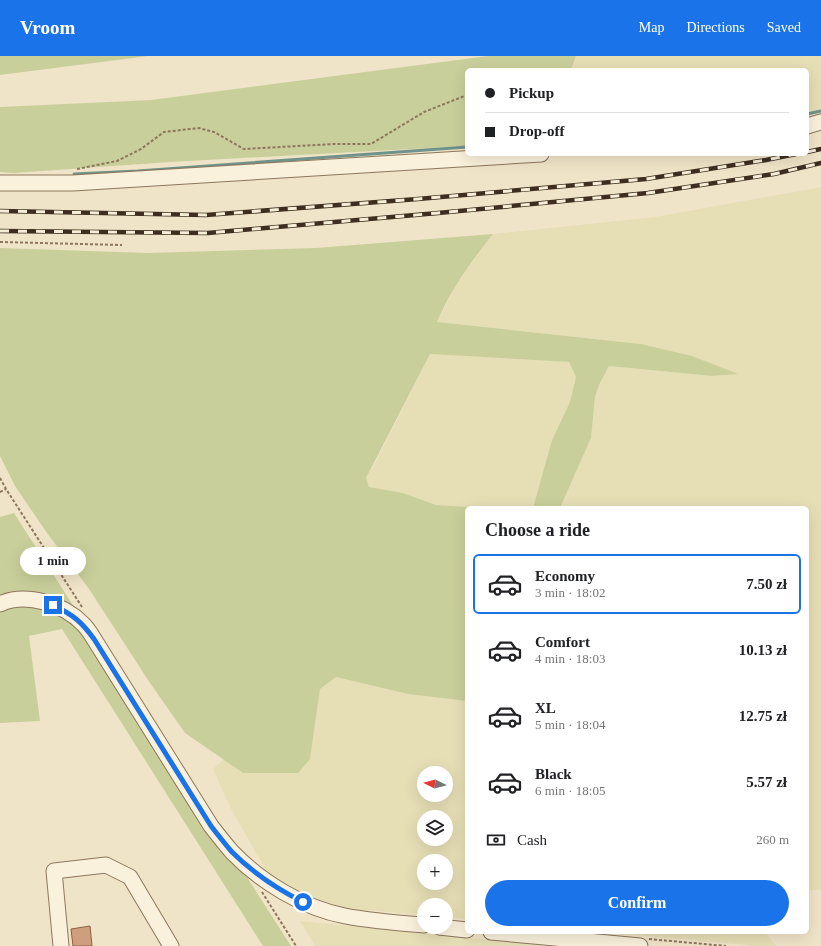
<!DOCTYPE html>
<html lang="en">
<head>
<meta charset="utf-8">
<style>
	:root { --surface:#fff; --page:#f2f2f2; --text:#202124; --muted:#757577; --line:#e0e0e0; --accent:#1a73e8 }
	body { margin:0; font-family:"Times New Roman",serif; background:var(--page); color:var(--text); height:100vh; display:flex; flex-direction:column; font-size:15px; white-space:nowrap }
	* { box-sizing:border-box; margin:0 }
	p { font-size:13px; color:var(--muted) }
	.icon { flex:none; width:22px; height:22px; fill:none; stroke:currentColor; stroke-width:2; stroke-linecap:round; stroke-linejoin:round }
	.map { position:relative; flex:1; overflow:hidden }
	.sheet { position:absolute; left:465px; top:450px; width:344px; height:428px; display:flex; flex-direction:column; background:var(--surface); border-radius:6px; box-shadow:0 4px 16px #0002 }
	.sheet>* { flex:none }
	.top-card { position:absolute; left:465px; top:12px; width:344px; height:88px; border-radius:6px; box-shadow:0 4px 16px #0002; display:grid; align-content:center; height:88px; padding:0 20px; background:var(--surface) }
	.needle { width:26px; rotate:276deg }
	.tools { position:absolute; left:417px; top:710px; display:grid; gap:8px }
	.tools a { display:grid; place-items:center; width:36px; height:36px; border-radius:50%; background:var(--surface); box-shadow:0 4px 16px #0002; font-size:20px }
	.end { position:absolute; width:18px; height:18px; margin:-9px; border:5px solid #1a73e8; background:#fff; box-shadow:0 0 0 2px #fff }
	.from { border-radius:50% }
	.bubble { position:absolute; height:28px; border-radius:14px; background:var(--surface); box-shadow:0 4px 16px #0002; font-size:13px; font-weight:700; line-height:28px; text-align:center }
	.top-card b { display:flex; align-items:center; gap:14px; height:38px; font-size:15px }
	.top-card b+b { border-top:1px solid var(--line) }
	.top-card i { width:10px; height:10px; background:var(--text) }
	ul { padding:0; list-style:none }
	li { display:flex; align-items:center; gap:12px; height:60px; margin:0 8px 6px; padding:0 12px; border:2px solid transparent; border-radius:6px }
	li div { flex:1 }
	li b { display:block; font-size:15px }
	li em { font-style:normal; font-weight:700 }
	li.current { border-color:var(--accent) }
	li>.icon { width:36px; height:36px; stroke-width:1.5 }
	h2 { padding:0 20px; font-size:18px; line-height:48px }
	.pay { display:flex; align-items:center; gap:10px; height:44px; padding:0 20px; font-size:15px }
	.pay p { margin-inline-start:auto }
	.button { display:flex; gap:8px; margin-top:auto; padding:8px 20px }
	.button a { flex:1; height:46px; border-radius:24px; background:var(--accent); color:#fff; font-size:16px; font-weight:700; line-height:46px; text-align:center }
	header { display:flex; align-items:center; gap:24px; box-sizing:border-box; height:56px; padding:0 20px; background:var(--accent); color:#fff }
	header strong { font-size:19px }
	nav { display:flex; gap:22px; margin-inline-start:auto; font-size:14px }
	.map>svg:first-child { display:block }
	.farmland { fill:#e6deb5; fill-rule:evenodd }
	.green { fill:#c9cf9b }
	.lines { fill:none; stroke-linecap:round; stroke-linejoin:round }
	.stream { stroke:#6f938a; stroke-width:3 }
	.building { fill:#cf9f7d; stroke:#8d5f41 }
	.minor-casing { stroke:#8d765c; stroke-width:17 }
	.path { stroke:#8d765c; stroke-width:2; stroke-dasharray:3 2; stroke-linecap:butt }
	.minor { stroke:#faf1dc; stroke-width:15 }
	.rail-casing { stroke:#3d2e20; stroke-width:4.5 }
	.rail { stroke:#f7eed8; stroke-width:3; stroke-dasharray:9; stroke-linecap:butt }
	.route { stroke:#1a73e8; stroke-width:5 }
</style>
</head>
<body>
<header>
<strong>Vroom</strong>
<nav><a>Map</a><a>Directions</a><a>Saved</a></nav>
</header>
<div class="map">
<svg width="821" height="890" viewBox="0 0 821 890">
	<rect width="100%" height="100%" fill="#f0e4c8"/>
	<g class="farmland">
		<path d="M 576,0 L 821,0 L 821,59 L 807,60 L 807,14 L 572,14 Z"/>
		<path d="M 821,131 L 821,834 L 807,834 L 807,452 L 560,452 L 591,382 L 595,341 L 599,330 L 609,310 L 712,320 L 737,318 L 692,300 L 641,288 L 437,266 L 456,229 L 477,197 L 493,178 L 655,161 Z"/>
		<path d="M 430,298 L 569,306 L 576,321 L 570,346 L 552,384 L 533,452 L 486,452 L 436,449 L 403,437 L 369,431 L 366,422 L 373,411 Z"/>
		<path d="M 336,621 L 408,638 L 467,645 L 467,863 L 446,861 L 446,849 L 424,849 L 424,859 L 352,853 L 281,841 L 231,753 L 213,713 L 224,703 L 243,717 L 310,703 L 320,632 ZM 424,717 L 446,717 L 446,739 L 424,739 ZM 424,761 L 446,761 L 446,783 L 424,783 ZM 424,805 L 446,805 L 446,827 L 424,827 Z"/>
		<path d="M 300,865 L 546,890 L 315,890 Z"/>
		<path d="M 602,876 L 765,876 L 776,890 L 758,890 Z"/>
	</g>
	<g class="green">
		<path d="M 0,0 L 148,0 L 0,19 Z"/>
		<path d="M 488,0 L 576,0 L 571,14 L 467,14 L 467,90 L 170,106 L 14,117 L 0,116 L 0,51 L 151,44 Z"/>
		<path d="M 493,178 C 471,205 450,235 437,266 L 641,288 L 692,300 L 738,318 L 712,320 L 609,310 L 599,329 L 595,341 L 591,382 L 560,452 L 533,452 L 552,384 L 570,346 L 576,321 L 569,306 L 430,298 L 366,422 L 369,431 L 403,437 L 436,449 L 486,452 L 467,452 L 467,645 L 408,638 L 336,621 L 320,633 L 310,703 L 298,717 L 243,717 L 185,677 L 150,627 L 89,533 L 47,477 L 15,430 L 0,400 L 0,192 L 148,197 L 316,192 Z"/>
		<path d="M 14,457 L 291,890 L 263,890 L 62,573 L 29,580 L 40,665 L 0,667 L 0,461 Z"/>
	</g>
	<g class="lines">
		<g class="stream">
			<path d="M 807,58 L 821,55"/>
			<path d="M 74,118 L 138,115 L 467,91"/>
		</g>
	</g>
	<path class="building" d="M 90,870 L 92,890 L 73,890 L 71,873 Z"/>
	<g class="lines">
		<defs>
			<g id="minor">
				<path d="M 807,70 L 821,66"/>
				<path d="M 0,127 L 73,127 L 541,98"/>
				<path d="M 0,548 C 26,536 64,548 83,568 C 87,572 91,578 94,583 L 211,770 C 218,779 225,788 232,796 C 261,826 303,852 345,860 C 371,865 398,867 424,869"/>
				<path d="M 439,871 L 467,874"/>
				<path d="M 491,876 L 640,890"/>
				<path d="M 61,890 L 54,815 L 106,809 L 130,821 L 171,890"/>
			</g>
		</defs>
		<use href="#minor" class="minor-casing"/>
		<g class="path">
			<path d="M 77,113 L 117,105 L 141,93 L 164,76 L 199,72 L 214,76 L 244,93 L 334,88 L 371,88 L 424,56 L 467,39"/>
			<path d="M 0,186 L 122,189"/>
			<path d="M 0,422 L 6,433 L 82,551"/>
			<path d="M 0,436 L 6,433"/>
			<path d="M 262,836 L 296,890"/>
			<path d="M 649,883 L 726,890"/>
		</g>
		<use href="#minor" class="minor"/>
		<defs>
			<g id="rail">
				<path d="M 807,96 L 821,93"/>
				<path d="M 0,155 L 206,159 L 418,143 L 646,123 L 766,104 L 796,98"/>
				<path d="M 0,175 L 208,177 L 438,157 L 648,137 L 774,118 L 821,107"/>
			</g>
		</defs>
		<use href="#rail" class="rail-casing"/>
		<use href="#rail" class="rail"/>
	</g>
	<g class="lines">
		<path class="route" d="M 53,549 C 73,559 81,565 94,583 L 211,770 C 218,779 225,788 232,796 C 253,817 277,833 303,846"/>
	</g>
</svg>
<div class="tools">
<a><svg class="needle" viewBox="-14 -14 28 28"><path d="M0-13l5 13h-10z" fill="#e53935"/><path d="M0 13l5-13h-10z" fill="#757577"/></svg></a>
<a><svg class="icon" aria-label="layers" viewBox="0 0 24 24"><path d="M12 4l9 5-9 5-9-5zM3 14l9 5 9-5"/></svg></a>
<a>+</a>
<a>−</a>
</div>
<i class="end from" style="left:303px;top:846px"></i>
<i class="end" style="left:53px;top:549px"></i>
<div class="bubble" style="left:20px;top:491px;width:66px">1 min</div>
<div class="top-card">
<b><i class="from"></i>Pickup</b>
<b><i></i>Drop-off</b>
</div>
<section class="sheet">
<h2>Choose a ride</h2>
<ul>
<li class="current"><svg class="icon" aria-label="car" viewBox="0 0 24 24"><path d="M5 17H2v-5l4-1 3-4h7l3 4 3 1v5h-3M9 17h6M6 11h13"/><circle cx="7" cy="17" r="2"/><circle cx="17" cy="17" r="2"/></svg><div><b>Economy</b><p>3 min · 18:02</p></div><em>7.50 zł</em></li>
<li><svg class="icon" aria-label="car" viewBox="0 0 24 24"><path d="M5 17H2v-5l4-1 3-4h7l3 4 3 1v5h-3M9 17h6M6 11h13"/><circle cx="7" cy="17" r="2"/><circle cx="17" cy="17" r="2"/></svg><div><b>Comfort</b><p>4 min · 18:03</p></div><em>10.13 zł</em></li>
<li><svg class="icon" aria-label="car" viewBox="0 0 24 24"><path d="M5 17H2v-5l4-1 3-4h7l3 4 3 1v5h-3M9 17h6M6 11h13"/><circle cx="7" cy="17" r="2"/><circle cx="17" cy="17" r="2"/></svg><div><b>XL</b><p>5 min · 18:04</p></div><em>12.75 zł</em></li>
<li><svg class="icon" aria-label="car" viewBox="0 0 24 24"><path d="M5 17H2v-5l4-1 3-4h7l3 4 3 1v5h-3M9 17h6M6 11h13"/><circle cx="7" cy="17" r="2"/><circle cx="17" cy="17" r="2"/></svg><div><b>Black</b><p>6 min · 18:05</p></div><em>5.57 zł</em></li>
</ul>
<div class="pay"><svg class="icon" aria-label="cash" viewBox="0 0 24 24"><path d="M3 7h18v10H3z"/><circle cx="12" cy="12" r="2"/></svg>Cash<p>260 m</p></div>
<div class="button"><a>Confirm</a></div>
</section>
</div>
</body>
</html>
